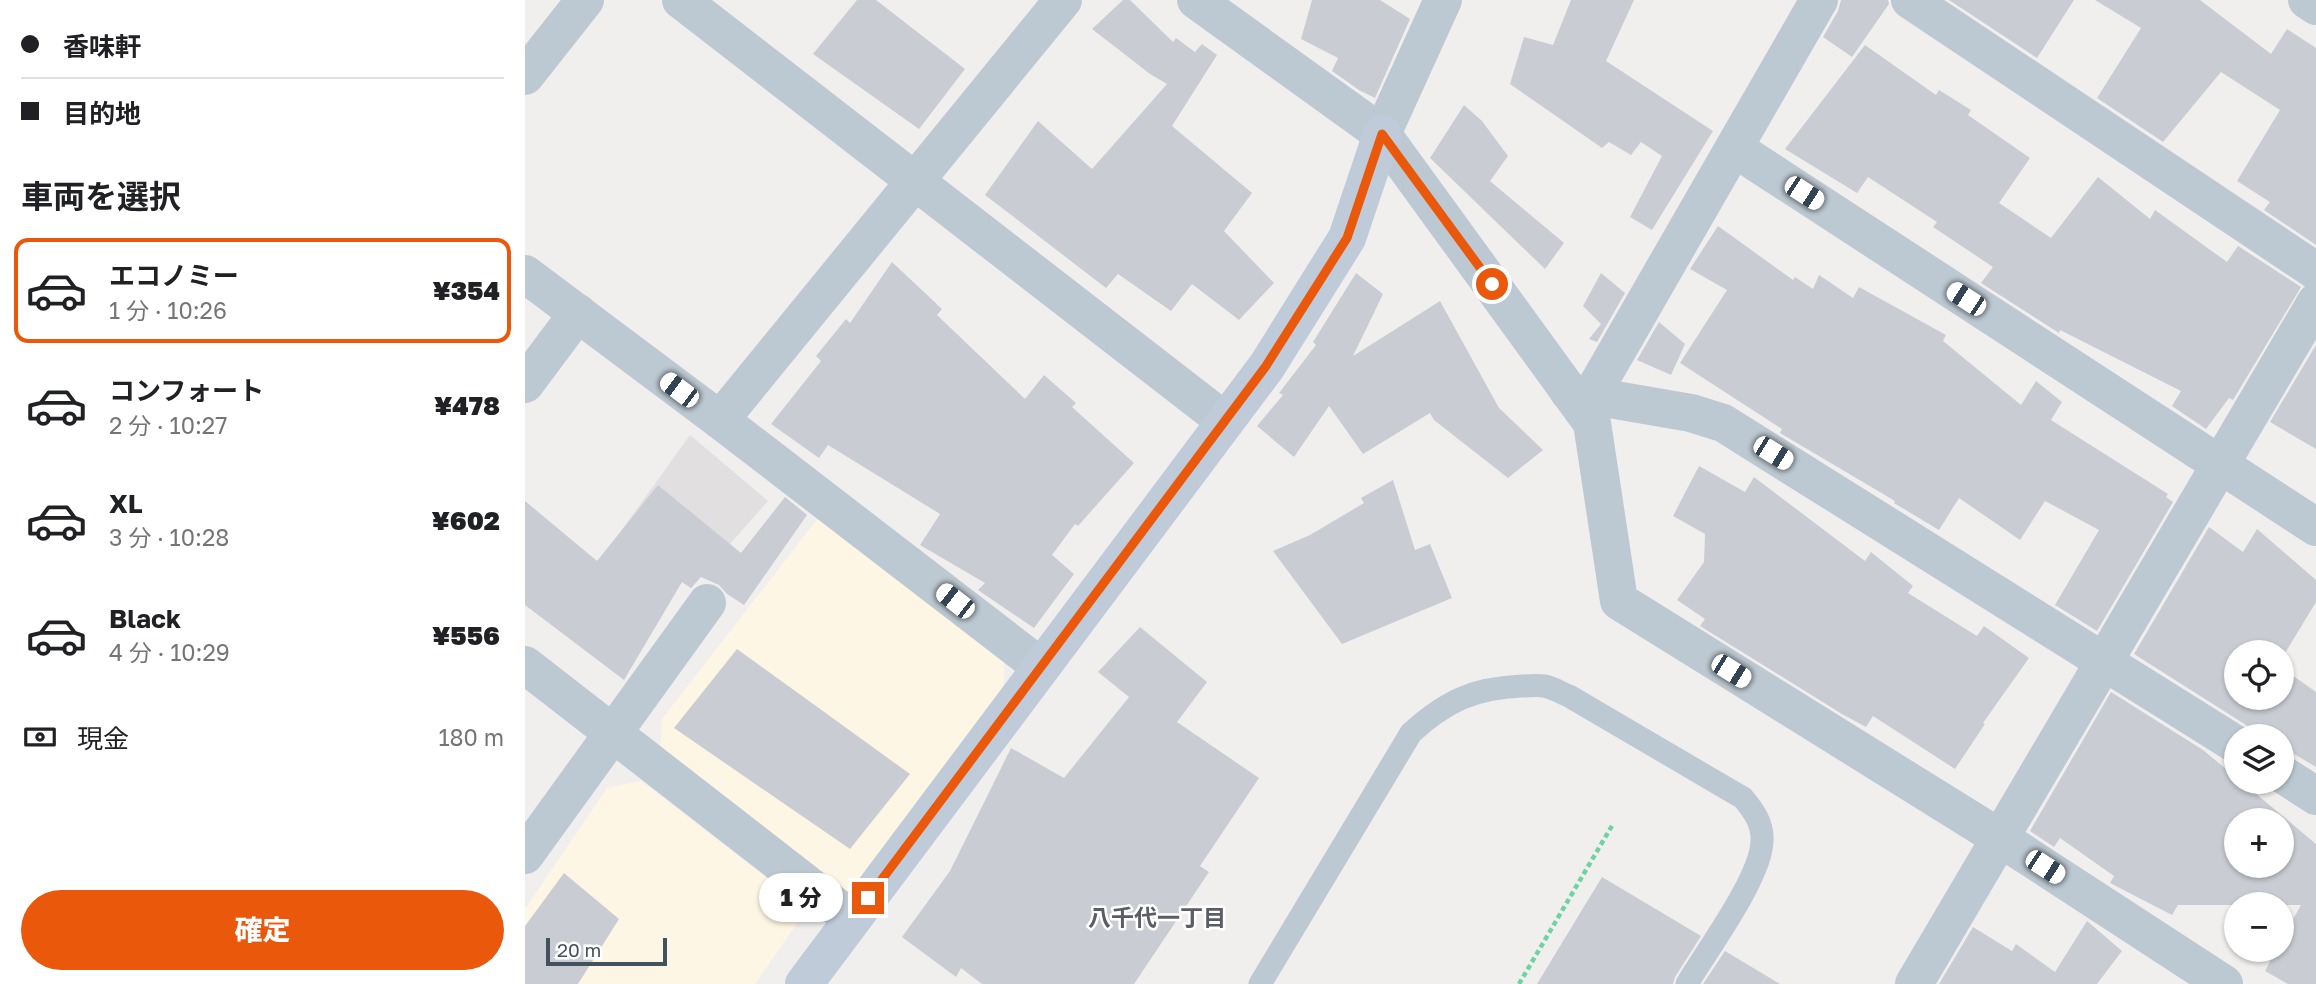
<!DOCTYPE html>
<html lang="ja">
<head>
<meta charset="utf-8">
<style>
	:root { --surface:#fff; --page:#f2f2f2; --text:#202124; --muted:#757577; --line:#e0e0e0; --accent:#ea580c }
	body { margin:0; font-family:"Golos Text","Noto Sans JP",sans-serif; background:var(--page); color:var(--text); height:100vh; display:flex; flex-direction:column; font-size:26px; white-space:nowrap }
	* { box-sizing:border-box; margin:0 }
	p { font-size:23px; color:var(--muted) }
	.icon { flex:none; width:38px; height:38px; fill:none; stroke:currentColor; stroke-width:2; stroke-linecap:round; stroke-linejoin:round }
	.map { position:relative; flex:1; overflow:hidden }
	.sheet { display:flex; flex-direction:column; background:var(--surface); width:525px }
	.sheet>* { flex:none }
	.guide { display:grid; align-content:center; height:154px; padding:0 21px; background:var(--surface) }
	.controls { position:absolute; left:1699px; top:640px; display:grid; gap:14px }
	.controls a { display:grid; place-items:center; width:70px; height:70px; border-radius:50%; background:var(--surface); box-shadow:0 2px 5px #0004; font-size:35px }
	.scale { position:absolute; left:21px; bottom:18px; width:121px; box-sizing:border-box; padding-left:7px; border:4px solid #44525d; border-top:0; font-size:19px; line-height:24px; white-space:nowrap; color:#44525d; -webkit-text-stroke:5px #fff; paint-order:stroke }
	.end { position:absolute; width:32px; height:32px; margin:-16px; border:9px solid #ea580c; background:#fff; box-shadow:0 0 0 4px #fff }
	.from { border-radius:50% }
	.bubble { position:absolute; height:49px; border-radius:24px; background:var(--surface); box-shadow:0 2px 5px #0004; font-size:23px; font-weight:800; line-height:49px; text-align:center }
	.car { position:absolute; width:21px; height:42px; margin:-21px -10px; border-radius:9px; box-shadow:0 0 5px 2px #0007; background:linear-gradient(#fff 24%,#345 0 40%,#fff 0 76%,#345 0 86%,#fff 0) }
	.guide b { display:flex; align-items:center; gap:24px; height:66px; font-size:26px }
	.guide b+b { border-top:2px solid var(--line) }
	.guide i { width:18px; height:18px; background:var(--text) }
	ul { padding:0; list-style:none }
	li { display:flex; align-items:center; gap:21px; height:105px; margin:0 14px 10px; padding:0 7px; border:4px solid transparent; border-radius:14px }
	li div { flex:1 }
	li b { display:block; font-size:26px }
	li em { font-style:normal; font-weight:800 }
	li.on { border-color:var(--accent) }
	li>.icon { width:63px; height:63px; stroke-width:1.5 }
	h2 { padding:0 21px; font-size:32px; line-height:84px }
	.pay { display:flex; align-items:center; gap:18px; height:77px; padding:0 21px; font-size:26px }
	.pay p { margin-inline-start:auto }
	.cta { display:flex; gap:14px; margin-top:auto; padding:14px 21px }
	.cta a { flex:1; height:80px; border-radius:42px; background:var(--accent); color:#fff; font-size:28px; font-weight:800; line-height:80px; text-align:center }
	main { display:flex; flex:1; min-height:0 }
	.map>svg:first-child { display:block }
	.commercial { fill:#fdf6e5 }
	.education { fill:#e2dfe0 }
	.building { fill:#c9cdd3; fill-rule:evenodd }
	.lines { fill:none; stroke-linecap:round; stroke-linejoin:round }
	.path { stroke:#6dd4a0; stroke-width:4.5; stroke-dasharray:5 3.5; stroke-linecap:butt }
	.lane { stroke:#bdc9d2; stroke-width:23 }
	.street { stroke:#bdc9d2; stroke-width:38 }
	.secondary { stroke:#bfcbd9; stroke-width:38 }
	.route { stroke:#ea580c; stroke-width:9 }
	.labels { text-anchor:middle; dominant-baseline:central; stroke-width:5; stroke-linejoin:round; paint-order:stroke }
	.neighbourhood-label { font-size:23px; font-weight:bold; fill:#5a5e64; stroke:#fff }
</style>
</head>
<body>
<main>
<section class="sheet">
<div class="guide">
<b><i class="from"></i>香味軒</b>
<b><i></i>目的地</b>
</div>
<h2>車両を選択</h2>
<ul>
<li class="on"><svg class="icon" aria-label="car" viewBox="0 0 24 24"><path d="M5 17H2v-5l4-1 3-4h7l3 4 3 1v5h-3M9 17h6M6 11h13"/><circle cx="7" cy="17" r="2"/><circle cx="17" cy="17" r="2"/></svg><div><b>エコノミー</b><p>1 分 · 10:26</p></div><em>¥354</em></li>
<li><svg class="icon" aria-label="car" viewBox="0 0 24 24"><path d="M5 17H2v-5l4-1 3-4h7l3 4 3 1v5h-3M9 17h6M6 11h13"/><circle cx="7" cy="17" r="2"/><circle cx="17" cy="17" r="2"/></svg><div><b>コンフォート</b><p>2 分 · 10:27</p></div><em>¥478</em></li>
<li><svg class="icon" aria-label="car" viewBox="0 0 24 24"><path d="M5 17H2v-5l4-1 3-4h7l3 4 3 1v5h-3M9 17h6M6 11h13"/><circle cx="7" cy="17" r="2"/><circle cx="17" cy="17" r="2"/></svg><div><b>XL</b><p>3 分 · 10:28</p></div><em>¥602</em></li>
<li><svg class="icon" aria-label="car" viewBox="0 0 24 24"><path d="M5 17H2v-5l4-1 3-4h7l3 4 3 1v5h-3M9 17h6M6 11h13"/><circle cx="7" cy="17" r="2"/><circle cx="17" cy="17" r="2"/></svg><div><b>Black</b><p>4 分 · 10:29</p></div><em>¥556</em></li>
</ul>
<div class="pay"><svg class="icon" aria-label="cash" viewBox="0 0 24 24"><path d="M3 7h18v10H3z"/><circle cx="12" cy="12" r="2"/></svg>現金<p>180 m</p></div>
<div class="cta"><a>確定</a></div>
</section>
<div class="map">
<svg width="1791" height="984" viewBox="0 0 1791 984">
	<rect width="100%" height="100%" fill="#f1eeee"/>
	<g class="commercial">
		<path d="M 293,518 L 479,660 L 479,689 L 323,896 L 135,752 L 137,719 Z"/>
		<path d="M 116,781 L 282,909 L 230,984 L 0,984 L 0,909 L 82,788 Z"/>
	</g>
	<path class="education" d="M 165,435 L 243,501 L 166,588 L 91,538 Z"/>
	<g class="building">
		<path d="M 332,0 L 351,0 L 440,69 L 394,129 L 288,54 Z"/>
		<path d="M 598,0 L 605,0 L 648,42 L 651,38 L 670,52 L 677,44 L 692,55 L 647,126 L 727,193 L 699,231 L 749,283 L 714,320 L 667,284 L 646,311 L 593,274 L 581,288 L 460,195 L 513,121 L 567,169 L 642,84 L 625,74 L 567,29 Z"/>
		<path d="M 787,0 L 855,0 L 885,19 L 850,98 L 834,90 L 807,71 L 813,58 L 776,39 Z"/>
		<path d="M 1046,0 L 1109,0 L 1081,61 L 1188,131 L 1127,230 L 1105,217 L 1137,156 L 1116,142 L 1106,155 L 1084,142 L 1077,148 L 985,84 L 999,37 L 1028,45 Z"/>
		<path d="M 1316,0 L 1363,0 L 1364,4 L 1327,57 L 1298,37 L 1313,11 Z"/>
		<path d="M 1424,0 L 1549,0 L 1512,58 Z"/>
		<path d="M 1570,0 L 1675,0 L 1746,54 L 1762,29 L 1791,48 L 1791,245 L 1739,210 L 1745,202 L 1712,181 L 1755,110 L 1696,72 L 1638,142 L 1572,98 L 1616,28 Z"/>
		<path d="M 1340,45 L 1411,95 L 1414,90 L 1446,110 L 1443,115 L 1505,158 L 1474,203 L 1526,238 L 1573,177 L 1625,219 L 1630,210 L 1702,262 L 1713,246 L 1776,287 L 1708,400 L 1704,398 L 1681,429 L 1647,406 L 1656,391 L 1535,330 L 1534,333 L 1456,283 L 1468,267 L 1408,227 L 1412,222 L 1343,177 L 1332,193 L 1260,149 Z"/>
		<path d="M 939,105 L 957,121 L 983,156 L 965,181 L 1039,243 L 1020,269 L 905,158 Z"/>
		<path d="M 1193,226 L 1268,280 L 1270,277 L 1288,289 L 1294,275 L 1328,298 L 1334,287 L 1421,335 L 1418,341 L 1496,405 L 1511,381 L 1537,402 L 1526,420 L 1643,494 L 1641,497 L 1648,502 L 1572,631 L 1530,605 L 1574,530 L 1520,501 L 1495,540 L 1434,498 L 1414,530 L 1369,503 L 1370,501 L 1255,433 L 1257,429 L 1155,363 L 1202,290 L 1165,269 Z"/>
		<path d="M 367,262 L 417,309 L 412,315 L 500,399 L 519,375 L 551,403 L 547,407 L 609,463 L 553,526 L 550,524 L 527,555 L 549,574 L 509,628 L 453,590 L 460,583 L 395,545 L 415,514 L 303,445 L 294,458 L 246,424 L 296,361 L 291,356 L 321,319 L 325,323 Z"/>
		<path d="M 831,273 L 858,294 L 828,356 L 915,301 L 974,408 L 1018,450 L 983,478 L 909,420 L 905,413 L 838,454 L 804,406 L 769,457 L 732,426 L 758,395 L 754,393 L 791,345 L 788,342 Z"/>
		<path d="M 1076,273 L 1100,293 L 1072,342 L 1064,339 L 1076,324 L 1058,306 Z"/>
		<path d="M 1134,322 L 1160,344 L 1146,375 L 1112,360 Z"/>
		<path d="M 1791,345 L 1791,449 L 1745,422 Z"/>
		<path d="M 1174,466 L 1220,492 L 1229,477 L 1340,561 L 1346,552 L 1388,586 L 1383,593 L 1452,636 L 1459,626 L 1504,658 L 1458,723 L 1460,724 L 1430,769 L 1348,716 L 1341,727 L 1317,714 L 1175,626 L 1180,619 L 1152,600 L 1179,562 L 1180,534 L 1148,516 Z"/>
		<path d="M 868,480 L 890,550 L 905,544 L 927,598 L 817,644 L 748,551 L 785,535 L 839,503 L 836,498 Z"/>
		<path d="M 133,485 L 216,553 L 260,497 L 282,515 L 219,605 L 202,594 L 194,585 L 176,577 L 166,588 L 157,582 L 99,680 L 0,605 L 0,501 L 72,561 Z"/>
		<path d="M 1684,527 L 1718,552 L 1732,529 L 1791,580 L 1791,602 L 1757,658 L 1757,653 L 1712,653 L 1712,698 L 1757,698 L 1757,668 L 1791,692 L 1791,767 L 1757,747 L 1757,737 L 1740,737 L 1609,654 Z"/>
		<path d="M 615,627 L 682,682 L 652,722 L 734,778 L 675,866 L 684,872 L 609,984 L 457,984 L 436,968 L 431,977 L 377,937 L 425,871 L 486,748 L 539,778 L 604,697 L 573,672 Z"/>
		<path d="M 212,649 L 385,774 L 325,849 L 149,728 Z"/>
		<path d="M 1586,692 L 1678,750 L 1712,778 L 1712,782 L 1717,782 L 1791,844 L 1791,984 L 1763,984 L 1740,971 L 1751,950 L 1757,950 L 1757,939 L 1776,905 L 1653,905 L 1647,915 L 1585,883 L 1589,876 L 1535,838 L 1529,847 L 1505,831 ZM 1712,821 L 1757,821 L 1757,866 L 1712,866 Z"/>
		<path d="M 39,873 L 94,919 L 53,984 L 0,984 L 0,926 Z"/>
		<path d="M 1077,877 L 1176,936 L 1150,977 L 1148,984 L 1012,984 Z"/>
		<path d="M 1562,921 L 1597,951 L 1572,984 L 1414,984 L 1448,927 L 1487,951 L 1491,944 L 1530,972 Z"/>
		<path d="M 1200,951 L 1255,984 L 1178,984 Z"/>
	</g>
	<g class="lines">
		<path class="path" d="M 994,984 L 1088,824"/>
		<path class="lane" d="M 735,984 L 886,733 C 921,701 949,688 997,686 C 1004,686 1012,685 1019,686 C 1027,687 1036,693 1044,696 L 1218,798 C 1229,811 1238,824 1237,841 C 1236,878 1182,950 1162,984"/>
		<g class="street">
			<path d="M 156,0 L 700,421"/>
			<path d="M 671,0 L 857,134 L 1067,423 L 1094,601 L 1475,838 L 1699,984"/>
			<path d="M 1385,0 L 1791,271"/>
			<path d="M 1782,0 L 1791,6"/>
			<path d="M 0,76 L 60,0"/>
			<path d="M 857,134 L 918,0"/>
			<path d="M 1209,148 L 1791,527"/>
			<path d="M 0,274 L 195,420 L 516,667"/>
			<path d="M 0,384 L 53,313"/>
			<path d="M 1044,392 L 1166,413 L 1198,423 L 1712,745"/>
			<path d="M 1066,396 L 1294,0"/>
			<path d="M 195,420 L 538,0"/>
			<path d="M 0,665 L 327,919"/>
			<path d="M 1757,774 L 1791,796"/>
			<path d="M 0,855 L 182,603"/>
			<path d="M 1389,984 L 1791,302"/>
		</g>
		<path class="secondary" d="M 279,984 L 742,366 L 822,238 L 857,134"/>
	</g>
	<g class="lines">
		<path class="route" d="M 343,898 L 741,366 L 822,238 L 857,134 L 967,284"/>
	</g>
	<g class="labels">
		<g class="neighbourhood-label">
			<text x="632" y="917">八千代一丁目</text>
		</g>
	</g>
</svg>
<div class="controls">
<a><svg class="icon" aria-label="locate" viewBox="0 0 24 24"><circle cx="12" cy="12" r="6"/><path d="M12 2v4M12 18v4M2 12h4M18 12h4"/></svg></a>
<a><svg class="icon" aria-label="layers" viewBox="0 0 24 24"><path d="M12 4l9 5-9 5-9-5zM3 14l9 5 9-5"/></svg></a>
<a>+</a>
<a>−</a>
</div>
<div class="scale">20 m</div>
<i class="end from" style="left:967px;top:284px"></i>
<i class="end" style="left:343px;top:898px"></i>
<div class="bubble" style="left:234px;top:873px;width:84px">1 分</div>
<i class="car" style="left:1279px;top:193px;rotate:123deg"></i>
<i class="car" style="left:1441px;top:299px;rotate:303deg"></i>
<i class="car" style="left:154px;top:390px;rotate:307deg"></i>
<i class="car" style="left:1248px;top:453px;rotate:122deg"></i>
<i class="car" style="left:430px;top:601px;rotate:308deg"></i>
<i class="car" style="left:1206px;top:671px;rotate:122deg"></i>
<i class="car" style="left:1520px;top:867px;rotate:123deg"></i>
</div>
</main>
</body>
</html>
